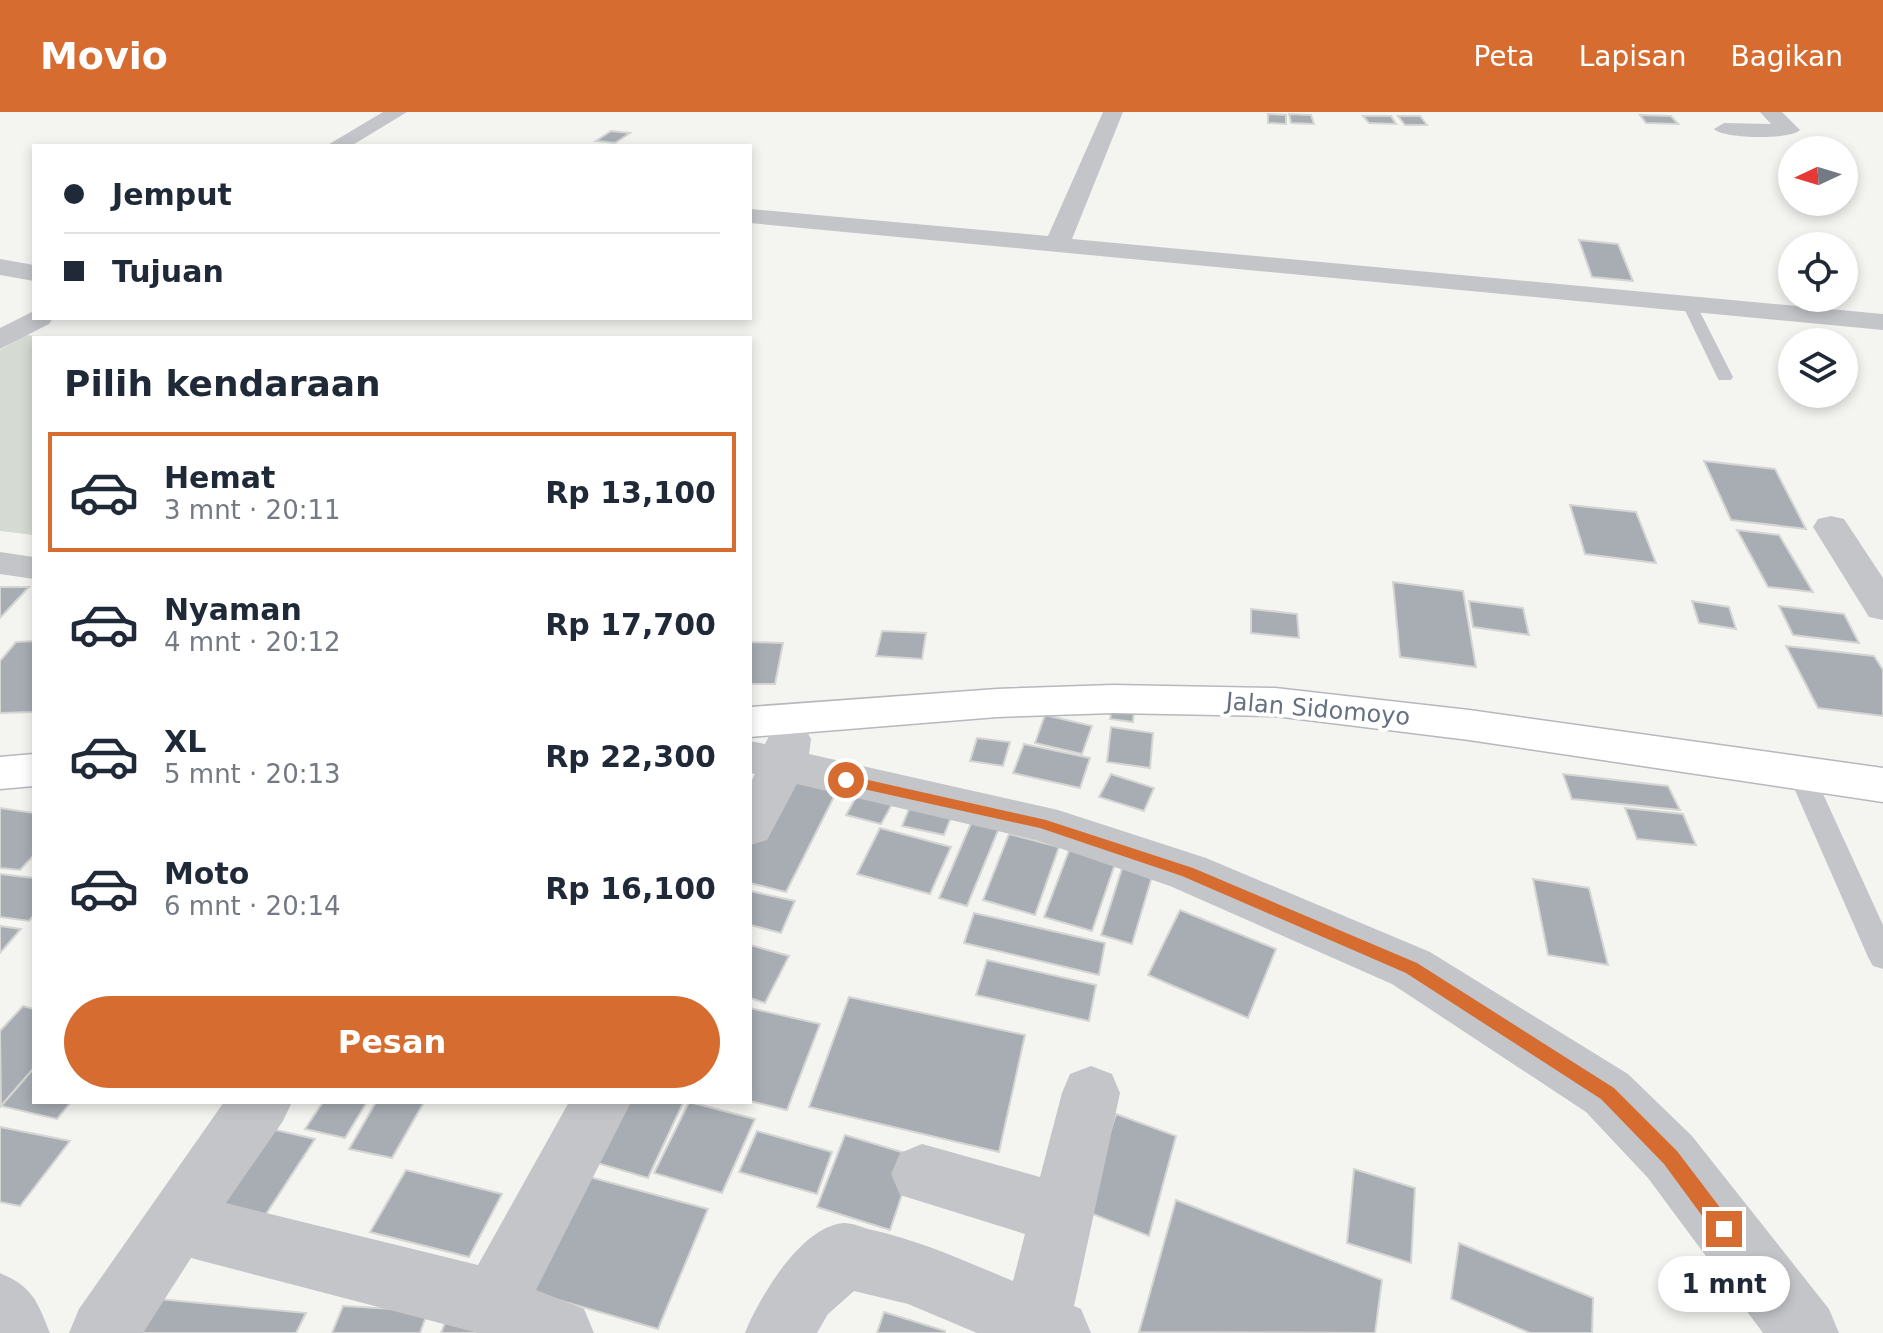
<!DOCTYPE html>
<html lang="id">
<head>
<meta charset="utf-8">
<style>
	:root { --surface:#fff; --page:#f6f6f7; --text:#1f2937; --muted:#747a83; --line:#e0e1e3; --accent:#d66c2f }
	body { margin:0; font-family:"DejaVu Sans",sans-serif; background:var(--page); color:var(--text); height:100vh; display:flex; flex-direction:column; font-size:30px; white-space:nowrap }
	* { box-sizing:border-box; margin:0 }
	p { font-size:26px; color:var(--muted) }
	.icon { flex:none; width:44px; height:44px; fill:none; stroke:currentColor; stroke-width:2; stroke-linecap:round; stroke-linejoin:round }
	.map { position:relative; flex:1; overflow:hidden }
	.side { position:absolute; left:32px; top:224px; width:720px; height:768px; display:flex; flex-direction:column; background:var(--surface); border-radius:0px; box-shadow:0 4px 12px #0003 }
	.side>* { flex:none }
	.banner { position:absolute; left:32px; top:32px; width:720px; height:176px; border-radius:0px; box-shadow:0 4px 12px #0003; display:grid; align-content:center; height:176px; padding:0 32px; background:var(--surface) }
	.needle { width:52px; rotate:266deg }
	.fabs { position:absolute; left:1778px; top:24px; display:grid; gap:16px }
	.fabs a { display:grid; place-items:center; width:80px; height:80px; border-radius:50%; background:var(--surface); box-shadow:0 4px 12px #0003; font-size:40px }
	.end { position:absolute; width:36px; height:36px; margin:-18px; border:10px solid #d66c2f; background:#fff; box-shadow:0 0 0 4px #fff }
	.from { border-radius:50% }
	.bubble { position:absolute; height:56px; border-radius:28px; background:var(--surface); box-shadow:0 4px 12px #0003; font-size:26px; font-weight:800; line-height:56px; text-align:center }
	.banner b { display:flex; align-items:center; gap:28px; height:76px; font-size:30px }
	.banner b+b { border-top:2px solid var(--line) }
	.banner i { width:20px; height:20px; background:var(--text) }
	ul { padding:0; list-style:none }
	li { display:flex; align-items:center; gap:24px; height:120px; margin:0 16px 12px; padding:0 16px; border:4px solid transparent; border-radius:0px }
	li div { flex:1 }
	li b { display:block; font-size:30px }
	li em { font-style:normal; font-weight:800 }
	li.selected { border-color:var(--accent) }
	li>.icon { width:72px; height:72px; stroke-width:1.5 }
	h2 { padding:0 32px; font-size:36px; line-height:96px }
	.primary-button { display:flex; gap:16px; margin-top:auto; padding:16px 32px }
	.primary-button a { flex:1; height:92px; border-radius:48px; background:var(--accent); color:#fff; font-size:32px; font-weight:800; line-height:92px; text-align:center }
	header { display:flex; align-items:center; gap:48px; box-sizing:border-box; height:112px; padding:0 40px; background:var(--accent); color:#fff }
	header strong { font-size:38px }
	nav { display:flex; gap:44px; margin-inline-start:auto; font-size:28px }
	.map>svg:first-child { display:block }
	.green { fill:#d5dbd2 }
	.building { fill:#a7adb3; stroke:#d5d6d4; stroke-width:2 }
	.lines { fill:none; stroke-linecap:round; stroke-linejoin:round }
	.secondary-casing { stroke:#b5b8bd; stroke-width:3 }
	.service { fill:#c3c5c9; fill-rule:evenodd }
	.minor { fill:#c3c5c9; fill-rule:evenodd }
	.secondary { fill:#fff; fill-rule:evenodd }
	.route { fill:#d66c2f }
	.labels { text-anchor:middle; dominant-baseline:central; stroke-width:8; stroke-linejoin:round; paint-order:stroke }
	.street-label { font-size:24px; fill:#657180; stroke:#fff }
</style>
</head>
<body>
<header>
<strong>Movio</strong>
<nav><a>Peta</a><a>Lapisan</a><a>Bagikan</a></nav>
</header>
<div class="map">
<svg width="1883" height="1221" viewBox="0 0 1883 1221">
	<rect width="100%" height="100%" fill="#f4f4f1"/>
	<path class="green" d="M 26,223 L 56,226 L 34,226 L 34,423 L 0,419 L 0,238 Z"/>
	<g class="building">
		<path d="M 1268,2 L 1286,3 L 1286,12 L 1268,11 Z"/>
		<path d="M 1289,2 L 1311,3 L 1314,12 L 1291,11 Z"/>
		<path d="M 1640,3 L 1671,4 L 1678,12 L 1646,11 Z"/>
		<path d="M 1363,4 L 1391,4 L 1396,12 L 1369,11 Z"/>
		<path d="M 1398,4 L 1420,4 L 1427,13 L 1405,13 Z"/>
		<path d="M 611,19 L 630,21 L 615,31 L 596,29 Z"/>
		<path d="M 1579,128 L 1618,132 L 1633,169 L 1592,165 Z"/>
		<path d="M 1704,349 L 1775,357 L 1806,417 L 1731,408 Z"/>
		<path d="M 1570,393 L 1636,400 L 1656,451 L 1585,442 Z"/>
		<path d="M 1737,418 L 1779,423 L 1813,480 L 1768,475 Z"/>
		<path d="M 1393,470 L 1463,479 L 1476,555 L 1400,545 Z"/>
		<path d="M 0,475 L 29,475 L 0,506 Z"/>
		<path d="M 1469,489 L 1523,496 L 1529,523 L 1473,515 Z"/>
		<path d="M 1692,489 L 1729,495 L 1736,517 L 1699,511 Z"/>
		<path d="M 1779,494 L 1844,502 L 1859,531 L 1793,523 Z"/>
		<path d="M 1251,497 L 1297,502 L 1299,526 L 1251,521 Z"/>
		<path d="M 882,519 L 926,521 L 922,547 L 876,544 Z"/>
		<path d="M 34,529 L 34,600 L 0,601 L 0,549 L 16,530 Z"/>
		<path d="M 750,530 L 783,531 L 775,572 L 750,572 Z"/>
		<path d="M 1786,534 L 1874,544 L 1883,558 L 1883,604 L 1818,596 Z"/>
		<path d="M 1112,596 L 1134,599 L 1133,610 L 1110,607 Z"/>
		<path d="M 1045,603 L 1092,614 L 1082,642 L 1035,631 Z"/>
		<path d="M 1111,615 L 1153,621 L 1150,656 L 1107,650 Z"/>
		<path d="M 977,626 L 1010,630 L 1003,654 L 970,649 Z"/>
		<path d="M 1024,632 L 1090,646 L 1080,676 L 1013,661 Z"/>
		<path d="M 1111,662 L 1154,676 L 1144,699 L 1099,685 Z"/>
		<path d="M 1563,662 L 1668,674 L 1680,698 L 1572,687 Z"/>
		<path d="M 787,665 L 838,677 L 786,780 L 750,771 L 750,731 Z"/>
		<path d="M 860,678 L 895,687 L 881,712 L 846,703 Z"/>
		<path d="M 913,687 L 955,696 L 944,723 L 902,714 Z"/>
		<path d="M 0,696 L 34,701 L 34,743 L 20,758 L 0,756 Z"/>
		<path d="M 1625,696 L 1683,702 L 1696,733 L 1637,727 Z"/>
		<path d="M 975,702 L 1002,709 L 967,794 L 939,786 Z"/>
		<path d="M 880,716 L 951,735 L 930,782 L 857,762 Z"/>
		<path d="M 1009,722 L 1059,735 L 1035,803 L 983,788 Z"/>
		<path d="M 1070,736 L 1116,749 L 1092,819 L 1044,805 Z"/>
		<path d="M 1124,750 L 1154,758 L 1132,832 L 1101,823 Z"/>
		<path d="M 0,762 L 34,766 L 34,803 L 29,809 L 0,805 Z"/>
		<path d="M 1533,767 L 1589,776 L 1608,853 L 1548,843 Z"/>
		<path d="M 750,779 L 795,789 L 781,821 L 750,813 Z"/>
		<path d="M 1180,798 L 1276,837 L 1248,906 L 1148,863 Z"/>
		<path d="M 974,801 L 1105,831 L 1099,863 L 964,831 Z"/>
		<path d="M 0,814 L 21,817 L 0,841 Z"/>
		<path d="M 750,833 L 789,844 L 765,891 L 750,886 Z"/>
		<path d="M 987,848 L 1096,873 L 1089,909 L 976,883 Z"/>
		<path d="M 849,885 L 1025,923 L 999,1040 L 809,995 Z"/>
		<path d="M 23,894 L 34,897 L 34,956 L 1,994 L 0,919 Z"/>
		<path d="M 750,896 L 820,912 L 787,998 L 750,989 Z"/>
		<path d="M 34,956 L 34,990 L 71,990 L 57,1007 L 1,994 Z"/>
		<path d="M 323,990 L 367,990 L 345,1026 L 305,1017 Z"/>
		<path d="M 376,990 L 424,990 L 392,1046 L 349,1037 Z"/>
		<path d="M 625,990 L 683,991 L 648,1066 L 594,1050 Z"/>
		<path d="M 689,990 L 755,1007 L 722,1081 L 654,1061 Z"/>
		<path d="M 1116,1002 L 1176,1024 L 1149,1124 L 1085,1099 Z"/>
		<path d="M 250,1012 L 315,1027 L 264,1105 L 197,1089 Z"/>
		<path d="M 0,1015 L 70,1029 L 20,1094 L 0,1090 Z"/>
		<path d="M 757,1019 L 832,1040 L 817,1082 L 739,1060 Z"/>
		<path d="M 845,1023 L 915,1044 L 890,1118 L 817,1095 Z"/>
		<path d="M 1354,1057 L 1415,1076 L 1411,1151 L 1347,1131 Z"/>
		<path d="M 406,1058 L 502,1082 L 469,1145 L 370,1120 Z"/>
		<path d="M 582,1063 L 708,1097 L 658,1217 L 524,1178 Z"/>
		<path d="M 1176,1088 L 1382,1168 L 1375,1221 L 1139,1220 Z"/>
		<path d="M 1459,1131 L 1593,1186 L 1592,1221 L 1530,1221 L 1451,1187 Z"/>
		<path d="M 158,1187 L 306,1201 L 296,1221 L 139,1221 Z"/>
		<path d="M 343,1194 L 428,1199 L 420,1221 L 332,1221 Z"/>
		<path d="M 884,1200 L 945,1219 L 945,1221 L 877,1221 Z"/>
		<path d="M 446,1208 L 491,1221 L 441,1221 Z"/>
	</g>
	<g class="lines">
		<defs>
			<g id="secondary">
				<path d="M 1113,573 L 1275,576 L 1469,598 L 1883,656 L 1883,690 L 1469,628 L 1275,604 L 1113,601 L 997,605 L 750,625 L 750,595 L 997,577 Z"/>
				<path d="M 34,642 L 34,674 L 0,677 L 0,645 Z"/>
			</g>
		</defs>
		<use href="#secondary" class="secondary-casing"/>
		<g class="service">
			<path d="M 1689,188 L 1696,192 L 1733,265 L 1731,268 L 1719,268 L 1717,265 L 1682,192 Z"/>
			<path d="M 1800,651 L 1809,654 L 1813,660 L 1883,813 L 1883,857 L 1873,854 L 1868,845 L 1787,660 L 1791,654 Z"/>
		</g>
		<g class="minor">
			<path d="M 383,0 L 407,0 L 351,34 L 326,34 Z"/>
			<path d="M 1103,0 L 1123,0 L 1072,127 L 1883,202 L 1883,218 L 750,111 L 750,97 L 1048,124 Z"/>
			<path d="M 1760,0 L 1782,0 L 1800,18 C 1791,28 1723,27 1714,17 L 1724,11 L 1771,12 Z"/>
			<path d="M 0,147 L 34,153 L 34,169 L 0,163 Z"/>
			<path d="M 34,199 L 34,206 L 53,206 L 49,212 L 0,237 L 0,216 Z"/>
			<path d="M 1831,404 L 1844,407 L 1883,466 L 1883,508 L 1869,505 L 1813,415 L 1818,407 Z"/>
			<path d="M 0,440 L 34,445 L 34,467 L 0,462 Z"/>
			<path d="M 789,612 L 805,616 L 811,627 L 809,642 L 1058,698 L 1206,746 L 1430,840 L 1628,962 L 1692,1024 L 1829,1197 L 1839,1221 L 1763,1221 L 1648,1066 L 1586,1000 L 1392,872 L 1170,774 L 1036,728 L 797,672 L 767,728 L 750,733 L 750,672 L 755,662 L 750,661 L 750,629 L 765,632 L 773,616 Z"/>
			<path d="M 1091,954 L 1112,962 L 1120,981 L 1074,1194 L 1081,1197 L 1091,1221 L 977,1221 L 908,1192 L 854,1179 L 828,1202 L 817,1221 L 745,1221 C 759,1186 801,1114 844,1111 C 852,1111 862,1115 868,1117 C 919,1128 965,1149 1013,1169 L 1025,1122 L 900,1083 L 891,1062 L 900,1041 L 922,1032 L 1040,1065 L 1062,981 L 1070,962 Z"/>
			<path d="M 224,990 L 292,990 L 283,1009 L 226,1091 L 478,1153 L 569,990 L 631,990 L 536,1178 L 584,1197 L 594,1221 L 478,1221 L 191,1146 L 143,1221 L 69,1221 L 79,1197 Z"/>
			<path d="M 0,1161 C 33,1175 37,1189 50,1221 L 0,1221 Z"/>
		</g>
		<use href="#secondary" class="secondary"/>
	</g>
	<path class="route" d="M 846,663 L 1046,708 L 1193,756 L 1417,851 L 1614,976 L 1677,1039 L 1731,1110 L 1734,1117 L 1731,1124 L 1724,1126 L 1717,1124 L 1664,1052 L 1601,987 L 1406,861 L 1182,764 L 1040,716 L 841,672 L 841,665 Z"/>
	<g class="labels">
		<g class="street-label">
			<text transform="translate(1318 597) rotate(5)">Jalan Sidomoyo</text>
		</g>
	</g>
</svg>
<div class="fabs">
<a><svg class="needle" viewBox="-14 -14 28 28"><path d="M0-13l5 13h-10z" fill="#e53935"/><path d="M0 13l5-13h-10z" fill="#747a83"/></svg></a>
<a><svg class="icon" aria-label="locate" viewBox="0 0 24 24"><circle cx="12" cy="12" r="6"/><path d="M12 2v4M12 18v4M2 12h4M18 12h4"/></svg></a>
<a><svg class="icon" aria-label="layers" viewBox="0 0 24 24"><path d="M12 4l9 5-9 5-9-5zM3 14l9 5 9-5"/></svg></a>
</div>
<i class="end from" style="left:846px;top:668px"></i>
<i class="end" style="left:1724px;top:1117px"></i>
<div class="bubble" style="left:1658px;top:1144px;width:132px">1 mnt</div>
<div class="banner">
<b><i class="from"></i>Jemput</b>
<b><i></i>Tujuan</b>
</div>
<section class="side">
<h2>Pilih kendaraan</h2>
<ul>
<li class="selected"><svg class="icon" aria-label="car" viewBox="0 0 24 24"><path d="M5 17H2v-5l4-1 3-4h7l3 4 3 1v5h-3M9 17h6M6 11h13"/><circle cx="7" cy="17" r="2"/><circle cx="17" cy="17" r="2"/></svg><div><b>Hemat</b><p>3 mnt · 20:11</p></div><em>Rp 13,100</em></li>
<li><svg class="icon" aria-label="car" viewBox="0 0 24 24"><path d="M5 17H2v-5l4-1 3-4h7l3 4 3 1v5h-3M9 17h6M6 11h13"/><circle cx="7" cy="17" r="2"/><circle cx="17" cy="17" r="2"/></svg><div><b>Nyaman</b><p>4 mnt · 20:12</p></div><em>Rp 17,700</em></li>
<li><svg class="icon" aria-label="car" viewBox="0 0 24 24"><path d="M5 17H2v-5l4-1 3-4h7l3 4 3 1v5h-3M9 17h6M6 11h13"/><circle cx="7" cy="17" r="2"/><circle cx="17" cy="17" r="2"/></svg><div><b>XL</b><p>5 mnt · 20:13</p></div><em>Rp 22,300</em></li>
<li><svg class="icon" aria-label="car" viewBox="0 0 24 24"><path d="M5 17H2v-5l4-1 3-4h7l3 4 3 1v5h-3M9 17h6M6 11h13"/><circle cx="7" cy="17" r="2"/><circle cx="17" cy="17" r="2"/></svg><div><b>Moto</b><p>6 mnt · 20:14</p></div><em>Rp 16,100</em></li>
</ul>
<div class="primary-button"><a>Pesan</a></div>
</section>
</div>
</body>
</html>
